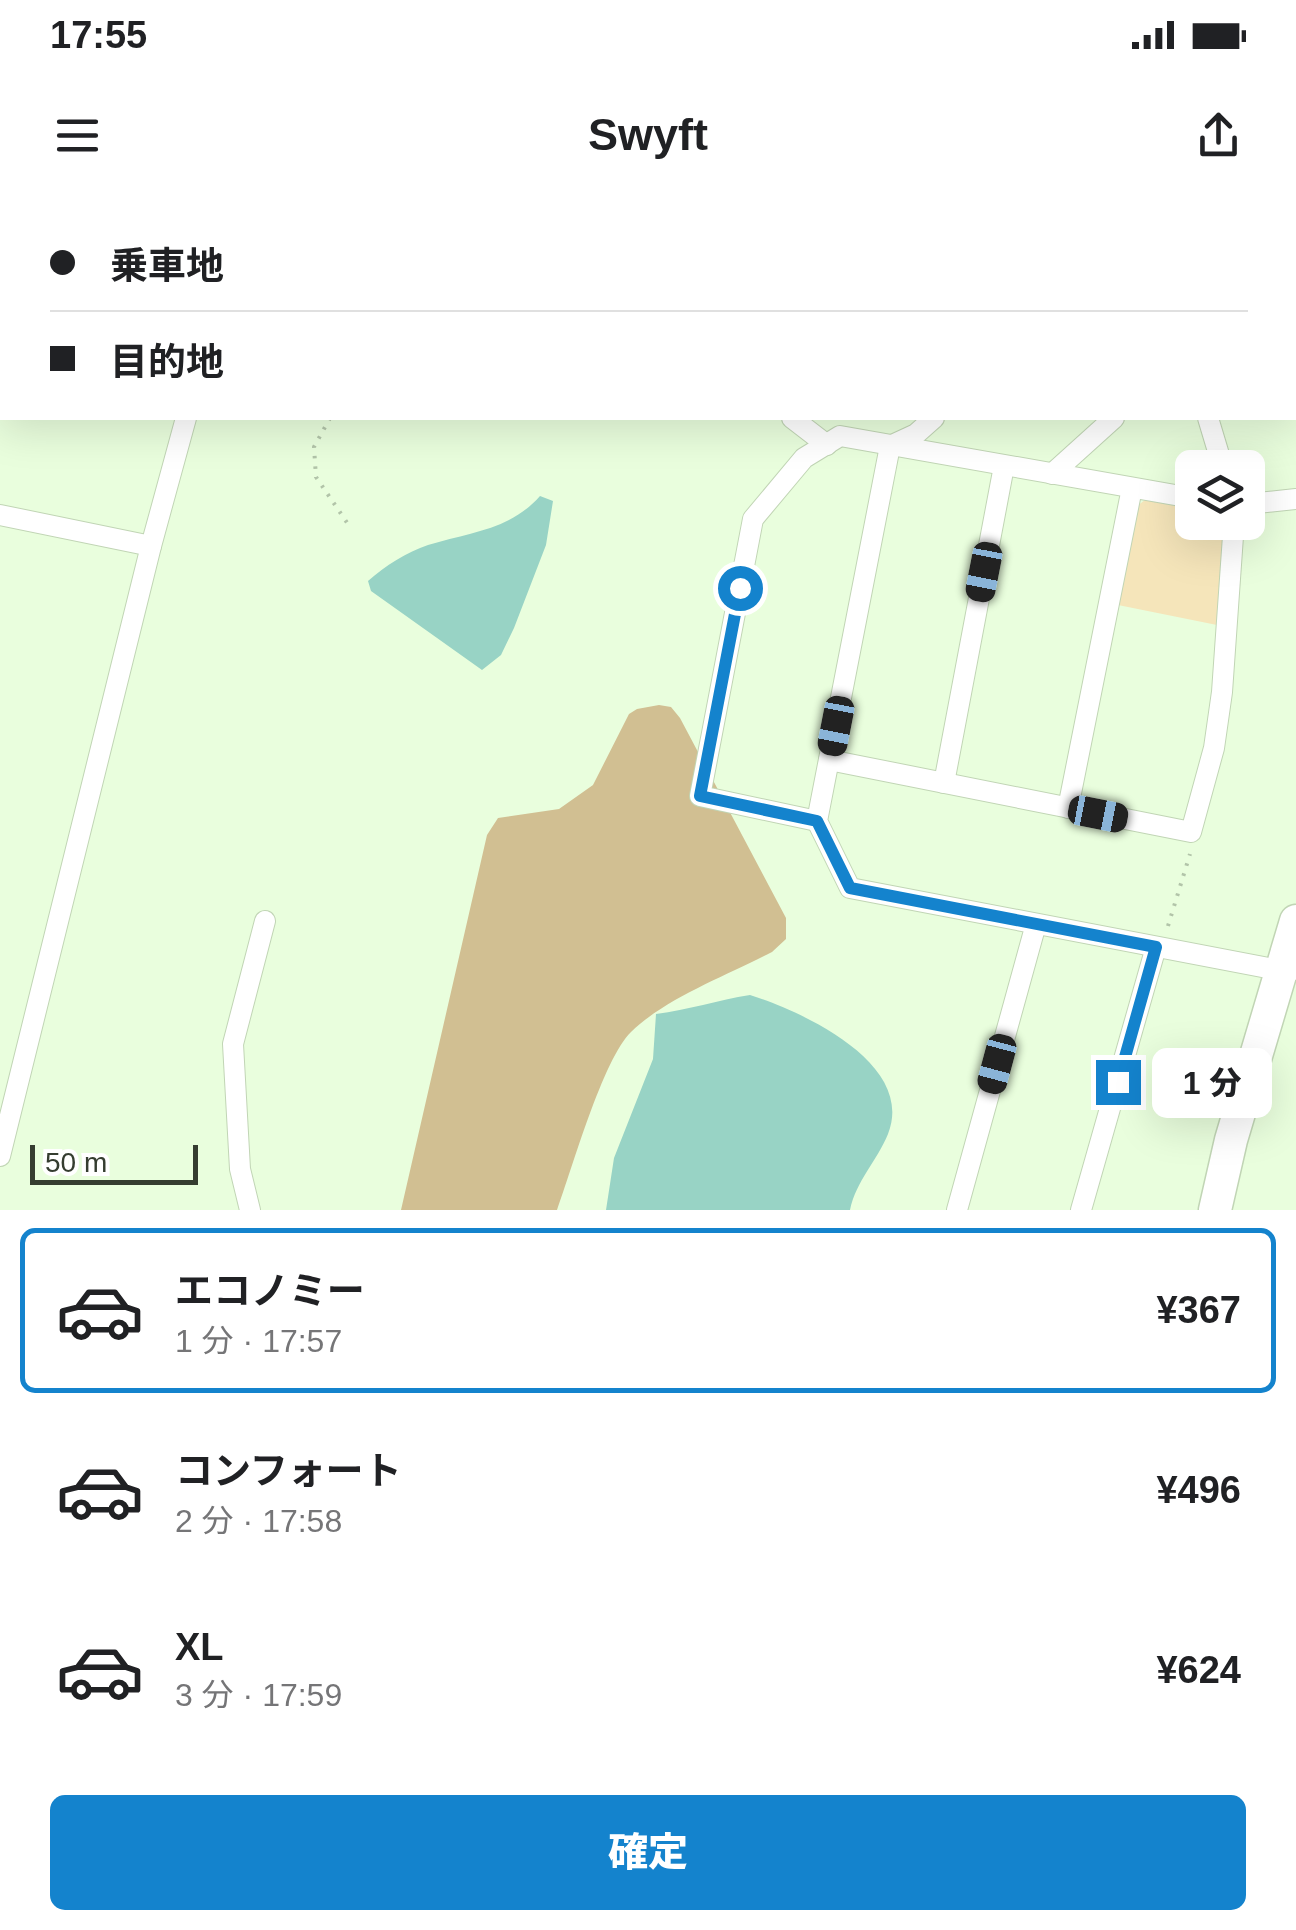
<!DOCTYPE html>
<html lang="ja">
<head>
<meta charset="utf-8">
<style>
	:root { --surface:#fff; --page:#f6f6f6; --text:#202124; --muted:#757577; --line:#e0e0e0; --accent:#1483cd }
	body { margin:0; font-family:Helvetica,"Noto Sans JP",sans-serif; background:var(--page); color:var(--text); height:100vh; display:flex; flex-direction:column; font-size:38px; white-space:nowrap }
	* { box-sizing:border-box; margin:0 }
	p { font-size:32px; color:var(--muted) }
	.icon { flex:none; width:55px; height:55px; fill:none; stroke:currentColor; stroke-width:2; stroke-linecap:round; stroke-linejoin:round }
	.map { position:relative; height:1010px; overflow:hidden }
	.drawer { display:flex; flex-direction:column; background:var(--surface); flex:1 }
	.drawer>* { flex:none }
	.hud { position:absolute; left:0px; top:0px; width:1298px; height:220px; box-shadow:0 10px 40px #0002; display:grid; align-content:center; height:220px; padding:0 50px; background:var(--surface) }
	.tools { position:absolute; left:1175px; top:250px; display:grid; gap:20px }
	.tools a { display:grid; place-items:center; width:90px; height:90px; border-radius:15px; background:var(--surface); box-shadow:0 10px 40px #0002; font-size:50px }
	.scale { position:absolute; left:30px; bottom:25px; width:168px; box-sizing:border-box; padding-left:10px; border:5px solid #353d30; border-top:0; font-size:28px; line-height:35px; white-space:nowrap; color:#353d30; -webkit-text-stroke:8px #fff; paint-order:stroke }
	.end { position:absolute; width:45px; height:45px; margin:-22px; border:12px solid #1483cd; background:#fff; box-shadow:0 0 0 5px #fff }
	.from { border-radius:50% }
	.bubble { position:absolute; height:70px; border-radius:15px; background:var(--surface); box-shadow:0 10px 40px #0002; font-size:32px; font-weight:800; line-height:70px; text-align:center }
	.car { position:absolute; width:30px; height:60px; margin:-30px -15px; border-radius:12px; box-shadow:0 0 8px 2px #0007; background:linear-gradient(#222 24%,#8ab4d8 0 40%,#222 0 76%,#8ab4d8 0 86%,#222 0) }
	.hud b { display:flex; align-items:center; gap:35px; height:95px; font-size:38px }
	.hud b+b { border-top:2px solid var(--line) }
	.hud i { width:25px; height:25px; background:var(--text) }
	ul { padding:18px 0 0; list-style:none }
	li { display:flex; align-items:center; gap:30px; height:165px; margin:0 20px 15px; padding:0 30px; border:5px solid transparent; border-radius:15px }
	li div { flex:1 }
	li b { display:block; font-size:38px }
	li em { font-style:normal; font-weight:800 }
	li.on { border-color:var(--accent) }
	li>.icon { width:90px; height:90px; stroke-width:1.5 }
	.action { display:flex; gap:20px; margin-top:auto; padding:20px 50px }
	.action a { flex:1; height:115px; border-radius:15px; background:var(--accent); color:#fff; font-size:40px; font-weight:800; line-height:115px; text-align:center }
	.status { display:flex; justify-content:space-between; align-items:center; height:70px; padding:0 50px; background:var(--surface); direction:ltr }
	.status svg { height:28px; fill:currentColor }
	header { display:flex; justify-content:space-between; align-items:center; height:130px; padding:0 50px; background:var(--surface); font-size:45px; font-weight:800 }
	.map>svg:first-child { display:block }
	.green { fill:#f5e5ba }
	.forest { fill:#d1bf92 }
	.water { fill:#98d3c5 }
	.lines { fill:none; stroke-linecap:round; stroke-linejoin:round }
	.street-casing { stroke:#c1d5b5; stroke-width:22 }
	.primary-casing { stroke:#c1d5b5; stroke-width:35 }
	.path { stroke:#b2c4a9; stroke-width:4; stroke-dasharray:2.5 8; stroke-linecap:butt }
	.street { stroke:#fff; stroke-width:20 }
	.primary { stroke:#fff; stroke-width:32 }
	.route { stroke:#1483cd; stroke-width:12 }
</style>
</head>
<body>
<div class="status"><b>17:55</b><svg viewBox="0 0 49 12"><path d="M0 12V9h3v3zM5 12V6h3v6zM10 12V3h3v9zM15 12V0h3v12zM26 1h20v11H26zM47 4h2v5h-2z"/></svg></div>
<header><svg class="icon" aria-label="menu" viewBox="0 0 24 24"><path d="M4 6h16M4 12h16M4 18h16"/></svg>Swyft<svg class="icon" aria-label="share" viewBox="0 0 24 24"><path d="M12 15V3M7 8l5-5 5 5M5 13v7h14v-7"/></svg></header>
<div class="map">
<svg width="1296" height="1010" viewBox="0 0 1296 1010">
	<rect width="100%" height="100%" fill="#e9fedd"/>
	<path class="green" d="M 1145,300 L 1192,307 L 1192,322 L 1225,323 L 1217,425 L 1118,405 L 1137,306 Z"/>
	<path class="forest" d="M 659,505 L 671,507 L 680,518 L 786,718 L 786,739 L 772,752 C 728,775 666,798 631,832 C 603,859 572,969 557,1010 L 401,1010 L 487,635 L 498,618 L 559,609 L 593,585 L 629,514 L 637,509 Z"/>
	<g class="water">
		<path d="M 540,296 L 553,301 L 546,345 L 514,428 L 501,455 L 482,470 L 371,391 L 368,381 C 385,366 407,352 428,345 C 470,332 510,330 540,296 Z"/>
		<path d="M 750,795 C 801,811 916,863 888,934 C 877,961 856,981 850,1010 L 606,1010 L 614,958 L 653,859 L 656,814 C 688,810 718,800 750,795 Z"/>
	</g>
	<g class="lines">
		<defs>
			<g id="street">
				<path d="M 187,0 L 187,2"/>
				<path d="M 482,2 L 484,0"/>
				<path d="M 916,2 L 919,0"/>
				<path d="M 1178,2 L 1182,0"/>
				<path d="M 792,218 L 827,245"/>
				<path d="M 1208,218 L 1223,268"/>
				<path d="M 890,246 L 817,621 L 850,688 L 1289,772"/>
				<path d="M 890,246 L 916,234 L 934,218"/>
				<path d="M 1052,274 L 1114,218"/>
				<path d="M 1248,304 L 1296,299"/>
				<path d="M 0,315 L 151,346"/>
				<path d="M 829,560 L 1191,632 L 1214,548 L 1222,492 L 1234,322"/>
				<path d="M 944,583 L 1004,266"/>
				<path d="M 1068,608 L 1132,288"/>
				<path d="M 817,621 L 700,596 L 753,319 L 804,258 L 840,236 L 1192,298"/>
				<path d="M 0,956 L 151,346 L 186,218"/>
				<path d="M 250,1010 L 240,969 L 233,844 L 265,721"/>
				<path d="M 957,1010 L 1036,724"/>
				<path d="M 1081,1010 L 1156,747"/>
			</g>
			<g id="primary">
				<path d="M 1275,0 L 1275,2"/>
				<path d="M 1295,70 L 1296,73"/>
				<path d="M 1215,1010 L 1231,940 L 1296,721"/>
			</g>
		</defs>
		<use href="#street" class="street-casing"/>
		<use href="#primary" class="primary-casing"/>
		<g class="path">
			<path d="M 538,2 L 541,0"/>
			<path d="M 330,218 L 314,247 L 316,277 L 350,327"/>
			<path d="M 1168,726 L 1190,654"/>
		</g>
		<use href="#street" class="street"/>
		<use href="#primary" class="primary"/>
	</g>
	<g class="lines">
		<path class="route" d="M 740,388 L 700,596 L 817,621 L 850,688 L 1156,747 L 1118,882"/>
	</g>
</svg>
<div class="tools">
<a><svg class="icon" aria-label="layers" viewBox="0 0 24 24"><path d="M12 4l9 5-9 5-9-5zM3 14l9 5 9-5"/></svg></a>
</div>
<div class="scale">50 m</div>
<i class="end from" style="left:740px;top:388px"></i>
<i class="end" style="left:1118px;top:882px"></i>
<div class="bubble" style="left:1152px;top:848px;width:120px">1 分</div>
<i class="car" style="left:984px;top:372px;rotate:191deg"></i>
<i class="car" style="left:836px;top:526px;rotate:191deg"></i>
<i class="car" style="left:1098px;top:614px;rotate:101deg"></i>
<i class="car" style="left:997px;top:864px;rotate:195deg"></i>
<div class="hud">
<b><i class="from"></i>乗車地</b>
<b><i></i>目的地</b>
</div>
</div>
<section class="drawer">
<ul>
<li class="on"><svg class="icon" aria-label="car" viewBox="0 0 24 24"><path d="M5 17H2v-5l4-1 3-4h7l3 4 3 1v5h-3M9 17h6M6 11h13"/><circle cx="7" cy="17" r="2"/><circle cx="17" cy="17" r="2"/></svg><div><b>エコノミー</b><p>1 分 · 17:57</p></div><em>¥367</em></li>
<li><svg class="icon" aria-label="car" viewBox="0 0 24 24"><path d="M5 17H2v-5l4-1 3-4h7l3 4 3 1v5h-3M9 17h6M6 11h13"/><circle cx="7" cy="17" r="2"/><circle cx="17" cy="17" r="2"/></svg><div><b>コンフォート</b><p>2 分 · 17:58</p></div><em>¥496</em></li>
<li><svg class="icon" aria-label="car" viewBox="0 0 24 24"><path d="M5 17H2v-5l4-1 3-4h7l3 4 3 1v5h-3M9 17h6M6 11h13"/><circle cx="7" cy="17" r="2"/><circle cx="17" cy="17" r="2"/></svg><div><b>XL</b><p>3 分 · 17:59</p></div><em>¥624</em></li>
</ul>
<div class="action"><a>確定</a></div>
</section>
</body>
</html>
